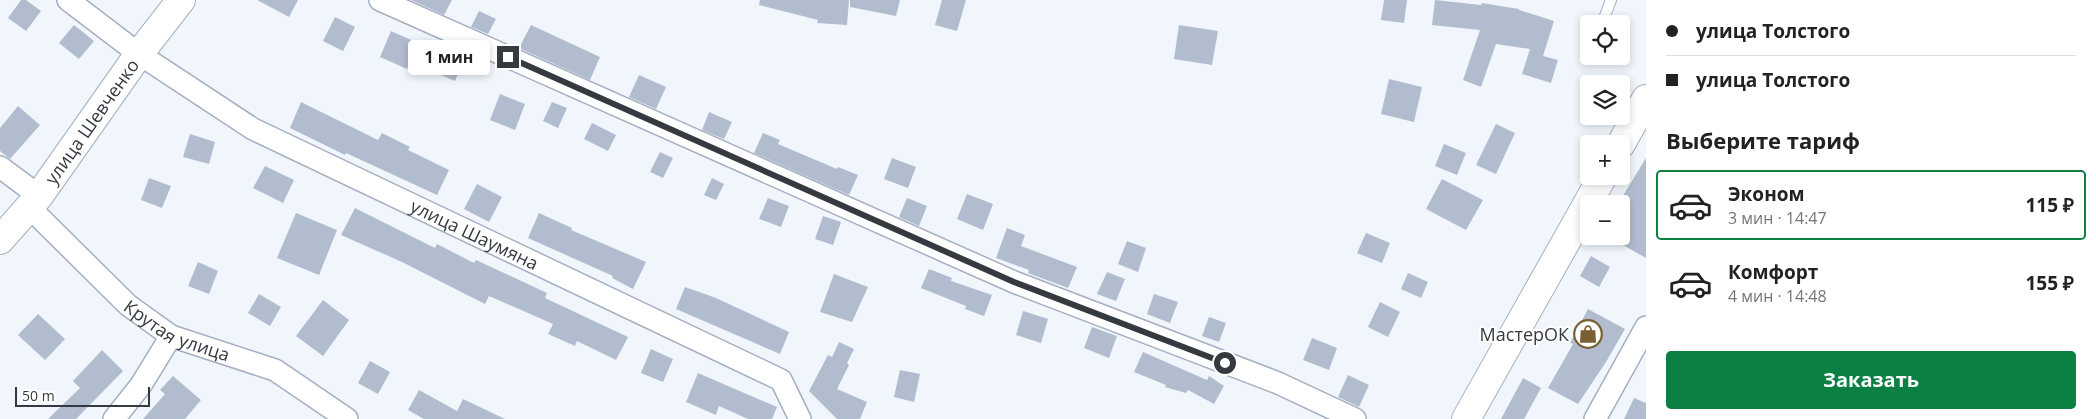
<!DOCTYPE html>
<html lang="ru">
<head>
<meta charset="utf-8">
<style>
	:root { --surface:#fff; --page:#f2f2f2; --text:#222; --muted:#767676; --line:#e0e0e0; --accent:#0b8043 }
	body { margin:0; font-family:"Open Sans",sans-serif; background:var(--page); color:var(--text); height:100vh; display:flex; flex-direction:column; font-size:19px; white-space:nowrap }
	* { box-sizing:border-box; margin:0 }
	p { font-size:16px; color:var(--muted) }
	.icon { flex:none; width:28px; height:28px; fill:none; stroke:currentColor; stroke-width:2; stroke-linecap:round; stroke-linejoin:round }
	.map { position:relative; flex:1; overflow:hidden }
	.drawer { display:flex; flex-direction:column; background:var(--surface); width:450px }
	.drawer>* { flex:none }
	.top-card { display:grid; align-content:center; height:110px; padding:0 20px; background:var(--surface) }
	.buttons { position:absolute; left:1580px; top:15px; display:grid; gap:10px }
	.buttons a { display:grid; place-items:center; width:50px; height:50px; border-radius:5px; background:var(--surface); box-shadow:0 2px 8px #0003; font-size:25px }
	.scale { position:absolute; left:15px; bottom:12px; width:135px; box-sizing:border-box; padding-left:5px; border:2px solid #353a41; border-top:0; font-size:14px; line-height:18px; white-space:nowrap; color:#353a41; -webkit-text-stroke:4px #fff; paint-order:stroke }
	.end { position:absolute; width:22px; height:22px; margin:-11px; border:6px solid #353a41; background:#fff; box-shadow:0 0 0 2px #fff }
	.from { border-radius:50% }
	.bubble { position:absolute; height:35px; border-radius:5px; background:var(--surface); box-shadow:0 2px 8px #0003; font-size:16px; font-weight:700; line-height:35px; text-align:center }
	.top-card b { display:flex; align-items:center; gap:18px; height:48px; font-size:19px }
	.top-card b+b { border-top:1px solid var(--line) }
	.top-card i { width:12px; height:12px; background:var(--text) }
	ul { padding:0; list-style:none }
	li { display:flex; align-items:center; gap:15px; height:70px; margin:0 10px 8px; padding:0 10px; border:2px solid transparent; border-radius:5px }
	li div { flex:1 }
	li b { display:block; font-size:19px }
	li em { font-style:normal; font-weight:700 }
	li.on { border-color:var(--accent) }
	li>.icon { width:45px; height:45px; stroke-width:1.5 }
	h2 { padding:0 20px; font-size:22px; line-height:60px }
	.primary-button { display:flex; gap:10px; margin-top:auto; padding:10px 20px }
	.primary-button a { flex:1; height:58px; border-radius:5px; background:var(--accent); color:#fff; font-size:20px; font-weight:700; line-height:58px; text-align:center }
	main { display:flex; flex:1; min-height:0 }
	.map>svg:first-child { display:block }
	.building { fill:#b1bcce }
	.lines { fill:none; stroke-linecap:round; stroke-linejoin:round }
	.service-casing { stroke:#a4afc1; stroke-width:12 }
	.minor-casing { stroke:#a4afc1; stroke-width:24 }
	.secondary-casing { stroke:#a4afc1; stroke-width:30 }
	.service { stroke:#fff; stroke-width:10 }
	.minor { stroke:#fff; stroke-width:21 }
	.secondary { stroke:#fff; stroke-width:28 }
	.route { stroke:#353a41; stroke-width:6 }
	.labels { text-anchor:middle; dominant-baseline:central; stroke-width:4; stroke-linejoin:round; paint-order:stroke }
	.street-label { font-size:18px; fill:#353a41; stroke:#fff }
	.poi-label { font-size:18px; fill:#353a41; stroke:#fff; text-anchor:end }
</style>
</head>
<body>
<main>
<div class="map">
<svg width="1646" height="419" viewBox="0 0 1646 419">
	<rect width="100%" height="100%" fill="#f1f6fd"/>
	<g class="building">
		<path d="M 21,0 L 26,0 L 41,11 L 26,31 L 8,18 Z"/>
		<path d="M 257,0 L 298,0 L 289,17 Z"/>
		<path d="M 411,0 L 452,0 L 444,15 Z"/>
		<path d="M 760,0 L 849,0 L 847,25 L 817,23 L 818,20 L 759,5 Z"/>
		<path d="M 850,0 L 900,0 L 896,16 L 850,7 Z"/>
		<path d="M 942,0 L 966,0 L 957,31 L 935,25 Z"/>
		<path d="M 1384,0 L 1407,0 L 1404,23 L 1381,20 Z"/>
		<path d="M 1435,0 L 1481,5 L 1482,3 L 1519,9 L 1519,10 L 1554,21 L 1543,56 L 1558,60 L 1551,83 L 1522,74 L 1530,49 L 1496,44 L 1481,87 L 1463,80 L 1480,30 L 1432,25 Z"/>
		<path d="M 479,11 L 496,19 L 488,34 L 471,27 Z"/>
		<path d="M 335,17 L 355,27 L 343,51 L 323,41 Z"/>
		<path d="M 74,25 L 94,41 L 79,59 L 59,43 Z"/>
		<path d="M 531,25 L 600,57 L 590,80 L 519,48 Z"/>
		<path d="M 1179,25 L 1218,31 L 1212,65 L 1174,59 Z"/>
		<path d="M 391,31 L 418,43 L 407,69 L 380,57 Z"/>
		<path d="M 446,51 L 465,59 L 455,81 L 436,73 Z"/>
		<path d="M 639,75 L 666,87 L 656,109 L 629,97 Z"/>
		<path d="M 1389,79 L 1422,87 L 1414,122 L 1381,114 Z"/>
		<path d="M 500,94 L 525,104 L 515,130 L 490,120 Z"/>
		<path d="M 301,102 L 378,140 L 382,133 L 410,147 L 408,150 L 449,170 L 437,195 L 346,153 L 345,155 L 290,128 Z"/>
		<path d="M 552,102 L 567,108 L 558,128 L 543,121 Z"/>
		<path d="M 18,106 L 40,125 L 10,159 L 0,151 L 0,128 Z"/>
		<path d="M 709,112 L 732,122 L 724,139 L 702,130 Z"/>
		<path d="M 592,123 L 616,135 L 608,151 L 584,139 Z"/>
		<path d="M 1496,124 L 1515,133 L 1496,174 L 1476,165 Z"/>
		<path d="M 763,133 L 780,140 L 778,144 L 837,169 L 838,167 L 858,175 L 849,195 L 754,153 Z"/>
		<path d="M 190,134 L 215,142 L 209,164 L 183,157 Z"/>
		<path d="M 1444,144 L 1466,153 L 1457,175 L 1435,166 Z"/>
		<path d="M 660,152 L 673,158 L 663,178 L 650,172 Z"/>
		<path d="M 892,158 L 916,167 L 908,188 L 884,179 Z"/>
		<path d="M 1646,158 L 1646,258 L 1621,244 L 1621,199 Z"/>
		<path d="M 265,166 L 294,180 L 283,203 L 253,188 Z"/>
		<path d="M 149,178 L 171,186 L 162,208 L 141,200 Z"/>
		<path d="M 712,178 L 724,184 L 716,200 L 704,195 Z"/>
		<path d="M 1442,179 L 1483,200 L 1466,230 L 1426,209 Z"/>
		<path d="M 477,184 L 502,197 L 489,222 L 464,209 Z"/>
		<path d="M 967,194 L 993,204 L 983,230 L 957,219 Z"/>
		<path d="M 768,198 L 789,206 L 781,227 L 759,219 Z"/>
		<path d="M 907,198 L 927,206 L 919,226 L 899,217 Z"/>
		<path d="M 355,208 L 435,248 L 437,244 L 474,263 L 476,260 L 547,293 L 545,298 L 628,337 L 616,360 L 577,341 L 575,346 L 548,334 L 553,324 L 489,296 L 485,304 L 402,262 L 341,235 Z"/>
		<path d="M 296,213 L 337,230 L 319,275 L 277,258 Z"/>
		<path d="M 539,213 L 572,228 L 571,230 L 646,262 L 633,289 L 612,278 L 613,276 L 528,238 Z"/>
		<path d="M 823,216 L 841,222 L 833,245 L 815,239 Z"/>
		<path d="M 1007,228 L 1025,235 L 1021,246 L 1077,267 L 1068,288 L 1028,273 L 1029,270 L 996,258 Z"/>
		<path d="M 1366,233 L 1390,243 L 1382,263 L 1357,253 Z"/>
		<path d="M 1127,241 L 1146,248 L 1138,272 L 1118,264 Z"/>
		<path d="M 1591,256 L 1610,267 L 1599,287 L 1580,276 Z"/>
		<path d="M 198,262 L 218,271 L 209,294 L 188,286 Z"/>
		<path d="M 929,269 L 952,278 L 951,281 L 992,295 L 984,316 L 965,309 L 966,306 L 921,288 Z"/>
		<path d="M 1107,272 L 1125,279 L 1116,301 L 1097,294 Z"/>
		<path d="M 1408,273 L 1428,282 L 1421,298 L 1401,289 Z"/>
		<path d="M 834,274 L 868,287 L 852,322 L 820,312 Z"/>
		<path d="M 685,287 L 716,298 L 789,332 L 780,354 L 676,309 Z"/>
		<path d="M 259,294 L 281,307 L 270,326 L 248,313 Z"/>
		<path d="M 1154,294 L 1178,302 L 1170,323 L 1147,314 Z"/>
		<path d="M 323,300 L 349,320 L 323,356 L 296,336 Z"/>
		<path d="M 1380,302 L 1400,312 L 1388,337 L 1368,327 Z"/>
		<path d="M 1588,309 L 1625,329 L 1606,362 L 1578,404 L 1548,388 L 1573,344 L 1570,343 Z"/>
		<path d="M 1023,311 L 1048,319 L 1041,343 L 1016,335 Z"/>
		<path d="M 38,314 L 65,339 L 45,360 L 18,335 Z"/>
		<path d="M 1209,317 L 1226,323 L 1219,342 L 1202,336 Z"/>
		<path d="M 1092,327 L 1117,336 L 1109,358 L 1084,348 Z"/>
		<path d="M 1312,338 L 1337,348 L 1329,370 L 1303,360 Z"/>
		<path d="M 839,342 L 854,349 L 847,363 L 849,365 L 837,389 L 867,402 L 860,419 L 837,419 L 809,391 L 828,355 L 832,357 Z"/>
		<path d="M 651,349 L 673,359 L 663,382 L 641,373 Z"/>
		<path d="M 102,350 L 123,371 L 76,419 L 48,419 L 80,388 L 73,381 Z"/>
		<path d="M 1143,352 L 1207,380 L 1209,376 L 1224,386 L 1214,404 L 1188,390 L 1186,393 L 1165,387 L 1166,385 L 1134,372 Z"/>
		<path d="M 370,361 L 390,372 L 378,394 L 358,383 Z"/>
		<path d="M 900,370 L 920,374 L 914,402 L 894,397 Z"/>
		<path d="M 698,373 L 777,407 L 772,419 L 748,419 L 719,406 L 716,415 L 686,402 Z"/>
		<path d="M 1348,375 L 1369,385 L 1359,407 L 1338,397 Z"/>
		<path d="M 173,376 L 201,400 L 185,419 L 143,419 L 165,394 L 160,390 Z"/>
		<path d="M 1523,378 L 1541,388 L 1524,419 L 1501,419 Z"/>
		<path d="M 419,390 L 457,411 L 463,399 L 505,419 L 424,419 L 408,410 Z"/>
		<path d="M 1634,398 L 1646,403 L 1646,419 L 1624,419 Z"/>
	</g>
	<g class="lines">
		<defs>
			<path id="service" d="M 1602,24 L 1611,0"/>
			<g id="minor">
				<path id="s1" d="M 68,0 L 139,54 L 253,129 L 781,380 L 800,419"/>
				<path d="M 380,0 L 1014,282 L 1278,383 L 1355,419"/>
				<path d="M 0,167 L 39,196"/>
				<path id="s2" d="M 30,208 L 128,305 L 171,336 L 275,370 L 347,419"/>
				<path d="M 114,419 L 141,385 L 171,336"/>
				<path d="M 1595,419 L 1646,327"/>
			</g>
			<g id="secondary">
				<path d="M 1621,144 L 1646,99"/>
				<path id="s3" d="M 0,240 L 39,196 L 139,54 L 181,0"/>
				<path d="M 1466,419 L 1603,176"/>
			</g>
		</defs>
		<use href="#service" class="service-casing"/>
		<use href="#minor" class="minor-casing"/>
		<use href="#secondary" class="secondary-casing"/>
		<use href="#service" class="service"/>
		<use href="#minor" class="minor"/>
		<use href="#secondary" class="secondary"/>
	</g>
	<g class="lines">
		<path class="route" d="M 508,57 L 1014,282 L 1225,363"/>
	</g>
	<defs>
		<symbol id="shop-ring" viewBox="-11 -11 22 22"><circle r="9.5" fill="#fff" stroke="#795f31" stroke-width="1.5"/><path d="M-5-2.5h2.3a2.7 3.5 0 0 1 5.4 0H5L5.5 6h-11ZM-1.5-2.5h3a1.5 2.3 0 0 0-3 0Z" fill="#795f31"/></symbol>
	</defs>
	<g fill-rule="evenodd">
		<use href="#shop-ring" x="1572" y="318" width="32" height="32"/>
	</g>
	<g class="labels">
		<g class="street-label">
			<text stroke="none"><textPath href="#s3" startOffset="150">улица Шевченко</textPath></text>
			<text stroke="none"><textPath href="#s1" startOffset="471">улица Шаумяна</textPath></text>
			<text stroke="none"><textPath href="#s2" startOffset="194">Крутая улица</textPath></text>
		</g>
		<g class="poi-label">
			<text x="1569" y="334">МастерОК</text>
		</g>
	</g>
</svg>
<div class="buttons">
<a><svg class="icon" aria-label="locate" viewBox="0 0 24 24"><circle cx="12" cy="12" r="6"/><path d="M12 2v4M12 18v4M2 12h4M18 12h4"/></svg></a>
<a><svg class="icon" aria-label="layers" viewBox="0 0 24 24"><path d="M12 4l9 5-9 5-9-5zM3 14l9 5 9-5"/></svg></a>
<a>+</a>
<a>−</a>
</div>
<div class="scale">50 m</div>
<i class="end from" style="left:1225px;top:363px"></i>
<i class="end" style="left:508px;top:57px"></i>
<div class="bubble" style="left:408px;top:40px;width:82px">1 мин</div>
</div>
<section class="drawer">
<div class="top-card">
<b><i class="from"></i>улица Толстого</b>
<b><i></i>улица Толстого</b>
</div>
<h2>Выберите тариф</h2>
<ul>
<li class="on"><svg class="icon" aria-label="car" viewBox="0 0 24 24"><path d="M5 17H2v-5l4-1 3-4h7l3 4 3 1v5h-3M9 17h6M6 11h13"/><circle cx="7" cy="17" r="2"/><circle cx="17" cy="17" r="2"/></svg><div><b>Эконом</b><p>3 мин · 14:47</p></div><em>115 ₽</em></li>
<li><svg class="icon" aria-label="car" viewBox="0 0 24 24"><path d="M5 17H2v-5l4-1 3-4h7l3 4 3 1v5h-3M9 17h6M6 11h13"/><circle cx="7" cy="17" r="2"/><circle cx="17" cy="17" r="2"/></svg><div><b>Комфорт</b><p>4 мин · 14:48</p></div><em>155 ₽</em></li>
</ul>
<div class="primary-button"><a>Заказать</a></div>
</section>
</main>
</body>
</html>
